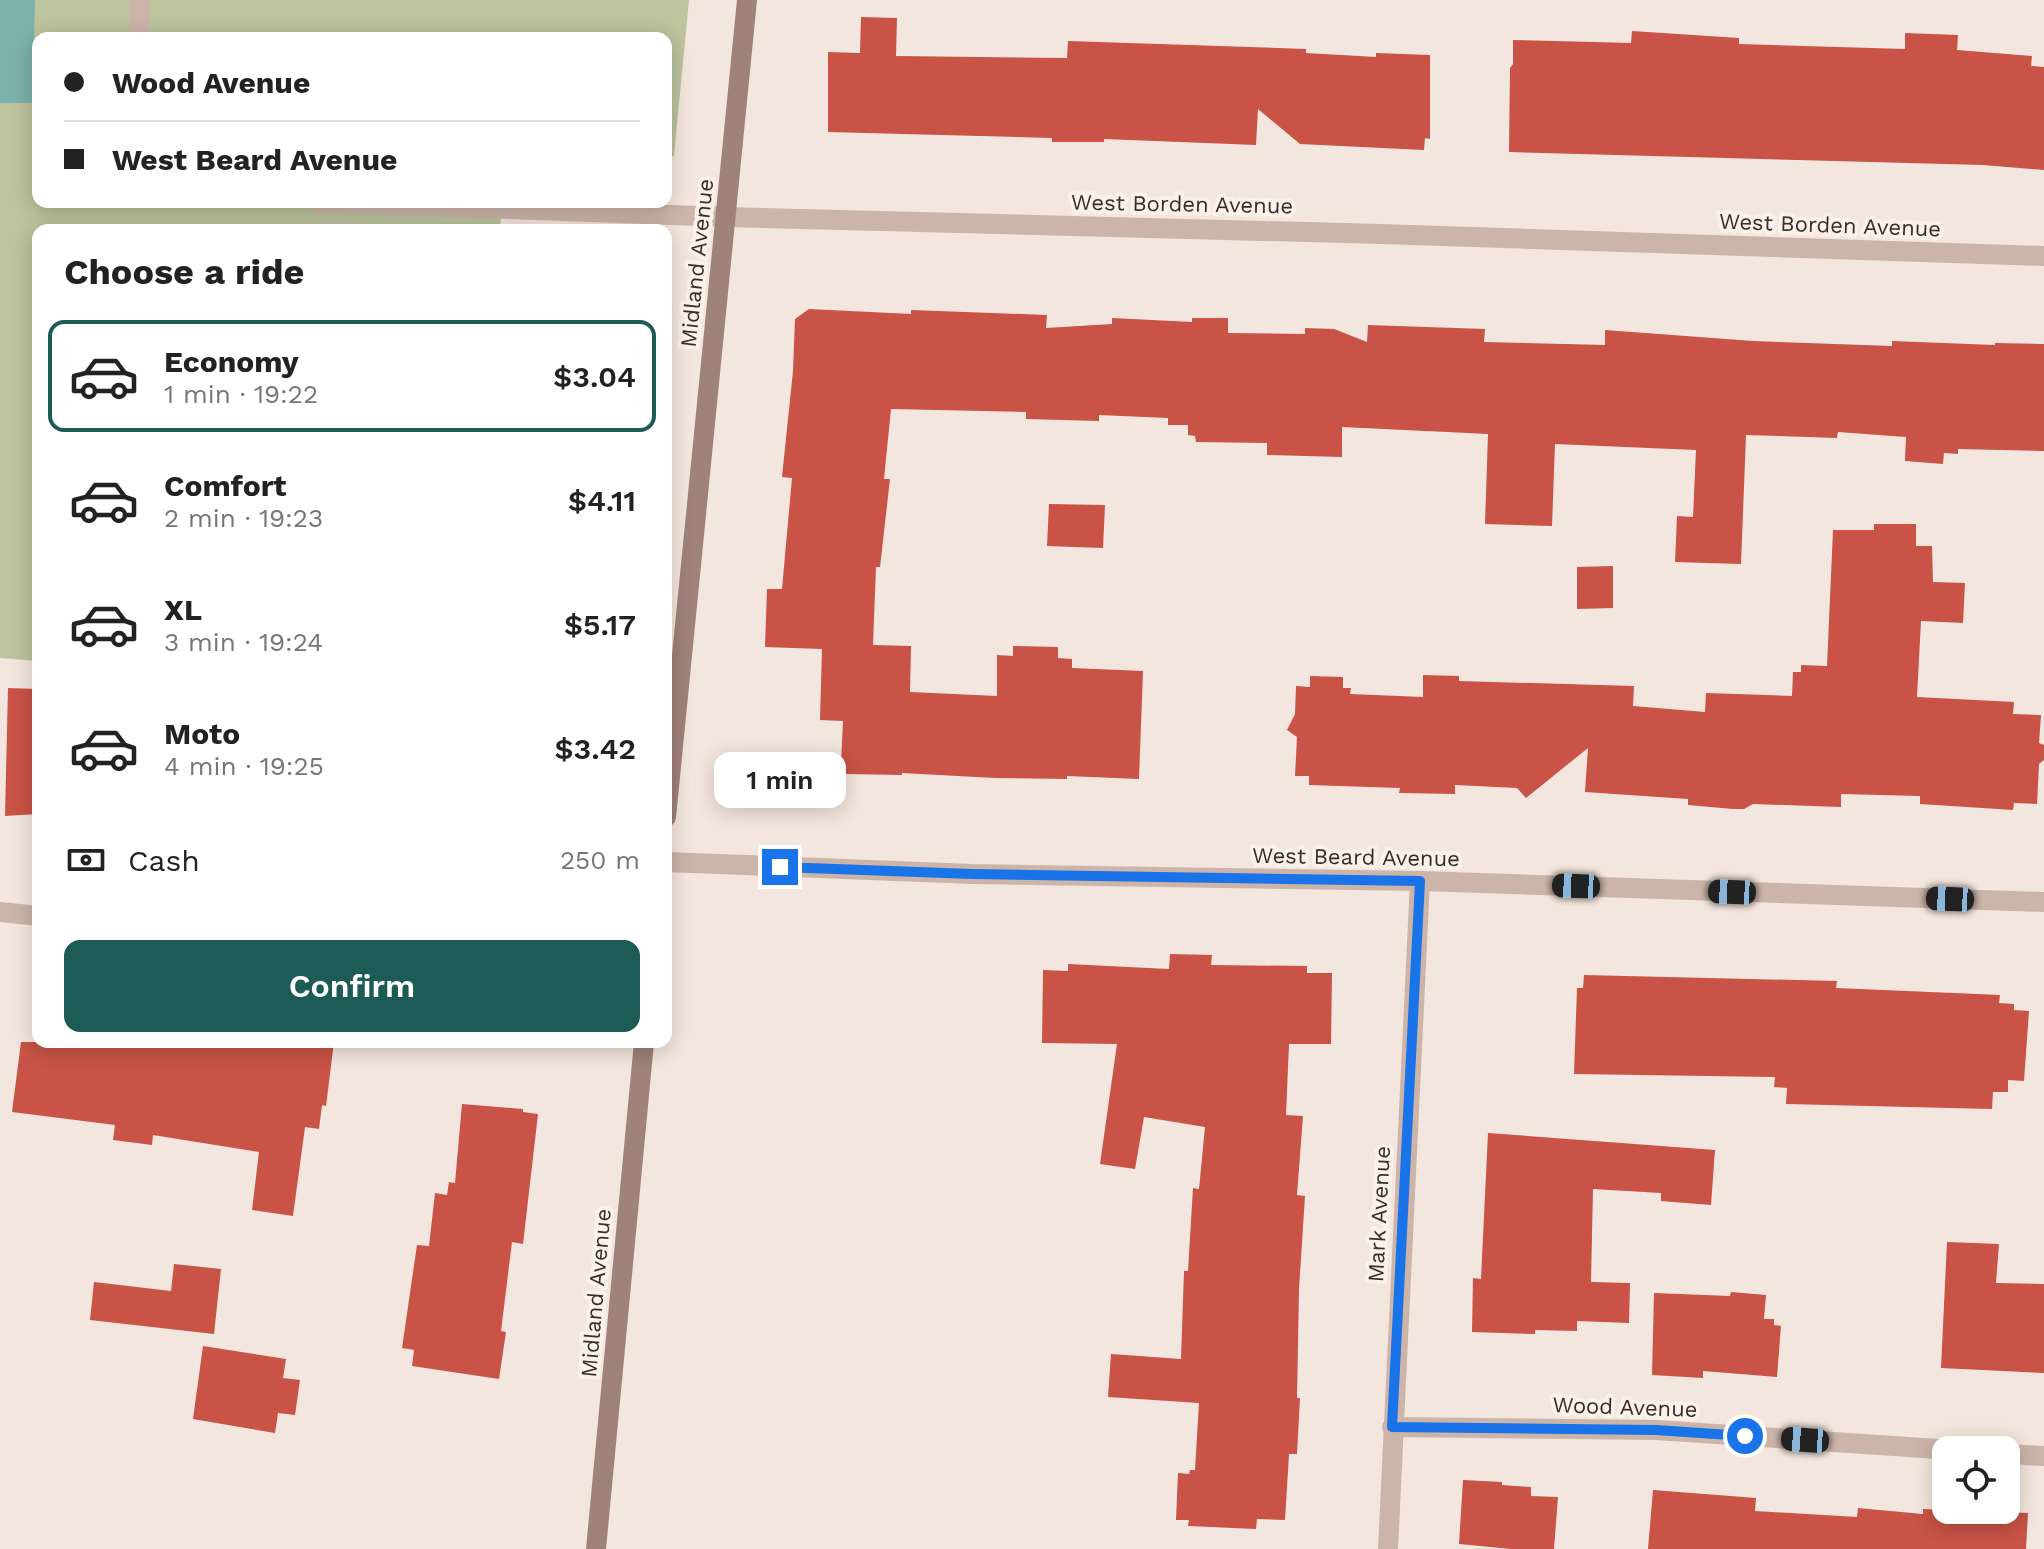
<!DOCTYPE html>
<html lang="en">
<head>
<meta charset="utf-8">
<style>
	:root { --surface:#fff; --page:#f2f2f2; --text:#222; --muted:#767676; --line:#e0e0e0; --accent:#1d5b56 }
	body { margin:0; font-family:"Work Sans",sans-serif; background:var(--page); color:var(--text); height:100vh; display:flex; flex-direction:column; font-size:30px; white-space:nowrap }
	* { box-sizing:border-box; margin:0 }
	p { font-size:26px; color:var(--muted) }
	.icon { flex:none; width:44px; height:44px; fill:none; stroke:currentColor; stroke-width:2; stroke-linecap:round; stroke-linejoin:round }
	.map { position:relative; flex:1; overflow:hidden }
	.drawer { position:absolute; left:32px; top:224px; width:640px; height:824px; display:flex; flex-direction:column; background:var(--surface); border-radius:16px; box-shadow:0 4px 20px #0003 }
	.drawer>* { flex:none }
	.hud { position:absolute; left:32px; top:32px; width:640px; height:176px; border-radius:16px; box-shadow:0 4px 20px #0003; display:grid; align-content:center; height:176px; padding:0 32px; background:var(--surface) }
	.fabs { position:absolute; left:1932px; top:1436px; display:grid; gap:16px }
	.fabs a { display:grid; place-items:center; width:88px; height:88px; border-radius:16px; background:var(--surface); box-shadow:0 4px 20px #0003; font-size:40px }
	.end { position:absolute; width:36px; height:36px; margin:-18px; border:10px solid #1a73e8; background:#fff; box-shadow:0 0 0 4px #fff }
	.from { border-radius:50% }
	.bubble { position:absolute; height:56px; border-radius:16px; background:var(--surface); box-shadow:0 4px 20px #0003; font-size:26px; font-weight:600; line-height:56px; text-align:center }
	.car { position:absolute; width:24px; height:48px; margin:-24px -12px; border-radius:10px; box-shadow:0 0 6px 2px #0007; background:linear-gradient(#222 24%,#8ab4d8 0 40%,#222 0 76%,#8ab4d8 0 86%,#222 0) }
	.hud b { display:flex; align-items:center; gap:28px; height:76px; font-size:30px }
	.hud b+b { border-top:2px solid var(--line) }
	.hud i { width:20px; height:20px; background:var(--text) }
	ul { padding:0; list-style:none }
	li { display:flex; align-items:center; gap:24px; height:112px; margin:0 16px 12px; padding:0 16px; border:4px solid transparent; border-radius:16px }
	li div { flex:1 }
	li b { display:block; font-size:30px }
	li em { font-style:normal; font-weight:600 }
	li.current { border-color:var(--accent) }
	li>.icon { width:72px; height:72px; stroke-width:1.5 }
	h2 { padding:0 32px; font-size:36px; line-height:96px }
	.pay { display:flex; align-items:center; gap:20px; height:88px; padding:0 32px; font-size:30px }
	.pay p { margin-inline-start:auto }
	.cta { display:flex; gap:16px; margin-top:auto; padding:16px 32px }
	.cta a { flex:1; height:92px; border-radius:16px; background:var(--accent); color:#fff; font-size:32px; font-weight:600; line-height:92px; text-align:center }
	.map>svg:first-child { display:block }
	.green { fill:#bcc39d }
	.water { fill:#7cb1ab }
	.building { fill:#c85346 }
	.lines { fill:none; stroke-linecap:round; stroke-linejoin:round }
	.street { stroke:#ccb4a9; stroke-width:20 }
	.secondary { stroke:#9f827a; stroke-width:20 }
	.route { stroke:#1a73e8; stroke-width:10 }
	.labels { text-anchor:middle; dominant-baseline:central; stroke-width:8; stroke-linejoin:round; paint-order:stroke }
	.street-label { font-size:22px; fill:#392c29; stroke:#faf1ea }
</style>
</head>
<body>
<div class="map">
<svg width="2044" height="1549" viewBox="0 0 2044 1549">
	<rect width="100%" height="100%" fill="#f3e6de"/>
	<path class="green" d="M 0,0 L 689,0 L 674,156 L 666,156 L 666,38 L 38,38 L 38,202 L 502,202 L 500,230 L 38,230 L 38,661 L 0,658 Z"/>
	<path class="water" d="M 0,0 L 35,0 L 32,103 L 0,103 Z"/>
	<g class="building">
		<path d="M 861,17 L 897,18 L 896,56 L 1067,58 L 1068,41 L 1306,49 L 1306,53 L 1376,57 L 1376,53 L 1430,55 L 1430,139 L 1425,138 L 1424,150 L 1300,144 L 1258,109 L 1256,145 L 1104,139 L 1104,142 L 1052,142 L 1052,138 L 828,132 L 828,52 L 860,53 Z"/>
		<path d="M 1632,31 L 1739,38 L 1739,44 L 1905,49 L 1905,33 L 1958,35 L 1957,50 L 2032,56 L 2031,66 L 2044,67 L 2044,170 L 1983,165 L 1509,152 L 1510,68 L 1513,64 L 1513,40 L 1631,43 Z"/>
		<path d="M 809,309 L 911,314 L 911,310 L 1047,315 L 1046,328 L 1112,324 L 1112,318 L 1192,322 L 1192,318 L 1228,318 L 1228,333 L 1305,334 L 1305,328 L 1334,329 L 1367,342 L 1368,325 L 1485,329 L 1484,342 L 1605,345 L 1605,330 L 1753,341 L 1892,346 L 1892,341 L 1995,345 L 1995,343 L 2044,344 L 2044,451 L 1958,449 L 1958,454 L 1944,453 L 1943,464 L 1905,461 L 1906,437 L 1838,432 L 1837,438 L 1746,435 L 1741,564 L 1675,562 L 1677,516 L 1693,517 L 1696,450 L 1555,444 L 1552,526 L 1485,524 L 1488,434 L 1342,427 L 1342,457 L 1267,455 L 1267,443 L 1196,442 L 1195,436 L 1188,435 L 1188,425 L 1168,425 L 1168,418 L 1099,415 L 1099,421 L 1026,419 L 1026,412 L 891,409 L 884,479 L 890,479 L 880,567 L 876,567 L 873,645 L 911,646 L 910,692 L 997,696 L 997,655 L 1013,656 L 1013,646 L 1058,647 L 1058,658 L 1072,659 L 1072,668 L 1143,671 L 1139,779 L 1067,776 L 1067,779 L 995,778 L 902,773 L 902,775 L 845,774 L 845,763 L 841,763 L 843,721 L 820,720 L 822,649 L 765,647 L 767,589 L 782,589 L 792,478 L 782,477 L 793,371 L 795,319 Z"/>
		<path d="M 1049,504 L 1105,505 L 1103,548 L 1047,546 Z"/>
		<path d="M 1874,524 L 1916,524 L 1916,546 L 1932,546 L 1933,582 L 1965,583 L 1963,623 L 1921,621 L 1917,697 L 2014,702 L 2013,714 L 2041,715 L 2039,743 L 2044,745 L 2044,760 L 2039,764 L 2037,804 L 2014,803 L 2013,810 L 1920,804 L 1920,796 L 1841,794 L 1841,807 L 1753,804 L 1744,809 L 1733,809 L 1688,805 L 1688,799 L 1585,792 L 1588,748 L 1526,798 L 1517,788 L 1455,785 L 1455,794 L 1399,793 L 1400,788 L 1309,785 L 1309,776 L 1295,776 L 1297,737 L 1287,730 L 1295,714 L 1296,686 L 1310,687 L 1310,676 L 1343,677 L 1343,688 L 1351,688 L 1350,694 L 1423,697 L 1423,675 L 1459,676 L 1459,681 L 1634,686 L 1633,706 L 1705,712 L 1706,693 L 1792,696 L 1793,672 L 1801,672 L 1801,665 L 1827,666 L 1833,530 L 1874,530 Z"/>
		<path d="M 1613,566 L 1613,608 L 1577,609 L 1577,567 Z"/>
		<path d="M 8,688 L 38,689 L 38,814 L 5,816 Z"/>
		<path d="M 1170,954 L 1212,955 L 1211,965 L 1307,966 L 1307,973 L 1332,973 L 1331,1044 L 1289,1044 L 1286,1115 L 1303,1116 L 1297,1195 L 1305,1196 L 1299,1289 L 1297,1398 L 1300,1398 L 1297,1454 L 1289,1454 L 1285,1520 L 1257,1519 L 1256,1529 L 1188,1526 L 1189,1520 L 1176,1520 L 1178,1473 L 1189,1474 L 1190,1470 L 1195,1470 L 1199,1403 L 1108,1397 L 1111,1354 L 1181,1359 L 1184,1271 L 1188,1271 L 1193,1188 L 1199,1189 L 1205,1127 L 1144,1117 L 1135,1169 L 1100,1164 L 1117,1044 L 1042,1043 L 1043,970 L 1068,971 L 1068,964 L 1169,969 Z"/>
		<path d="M 1584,975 L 1837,981 L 1836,988 L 2000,995 L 1999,1003 L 2014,1004 L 2014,1010 L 2029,1011 L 2024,1081 L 2008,1080 L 2008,1092 L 1993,1092 L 1992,1109 L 1786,1104 L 1787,1088 L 1774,1087 L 1775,1077 L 1574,1074 L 1577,988 L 1583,988 Z"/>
		<path d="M 21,1042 L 334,1042 L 326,1106 L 322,1105 L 319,1129 L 305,1127 L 293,1216 L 252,1210 L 259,1152 L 153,1135 L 152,1145 L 113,1140 L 115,1125 L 12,1112 Z"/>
		<path d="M 462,1104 L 523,1109 L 523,1112 L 538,1114 L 523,1244 L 512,1242 L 501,1331 L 506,1332 L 499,1379 L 412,1366 L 414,1350 L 402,1348 L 417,1245 L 429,1246 L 435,1193 L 447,1195 L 449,1182 L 455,1183 Z"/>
		<path d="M 1488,1133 L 1715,1150 L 1711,1205 L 1661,1201 L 1661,1193 L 1593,1189 L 1591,1282 L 1630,1283 L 1629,1323 L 1577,1321 L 1577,1331 L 1535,1330 L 1535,1334 L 1472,1332 L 1473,1278 L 1481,1279 Z"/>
		<path d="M 1947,1242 L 1999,1244 L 1996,1283 L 2044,1284 L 2044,1373 L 1941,1368 Z"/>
		<path d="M 174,1264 L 221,1269 L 214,1334 L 90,1320 L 94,1282 L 171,1291 Z"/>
		<path d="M 1731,1292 L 1766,1295 L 1764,1319 L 1774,1319 L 1774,1325 L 1781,1326 L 1777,1377 L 1703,1371 L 1703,1378 L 1652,1375 L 1654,1293 L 1730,1296 Z"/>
		<path d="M 203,1346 L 286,1359 L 283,1378 L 300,1380 L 295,1415 L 278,1413 L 275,1433 L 193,1419 Z"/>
		<path d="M 1463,1480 L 1502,1482 L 1502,1485 L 1531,1487 L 1531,1496 L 1558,1497 L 1554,1549 L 1511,1549 L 1459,1544 Z"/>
		<path d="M 1653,1490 L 1756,1498 L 1755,1511 L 1857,1517 L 1858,1508 L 1923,1514 L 1923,1509 L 2028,1513 L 2026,1549 L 1648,1549 Z"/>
	</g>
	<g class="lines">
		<g class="street">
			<path d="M 139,38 L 140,0"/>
			<path d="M 318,202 L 726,217 L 1381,234 L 2044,256"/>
			<path d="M 666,862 L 972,874 L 1420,881 L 2044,902"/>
			<path d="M 0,912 L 38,916"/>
			<path d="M 1392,1427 L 1656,1430 L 1953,1450"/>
			<path d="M 2006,1454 L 2044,1456"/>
			<path d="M 1388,1549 L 1420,881"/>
		</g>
		<g class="secondary">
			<path d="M 666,817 L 747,0"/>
			<path d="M 596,1549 L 644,1042"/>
		</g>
	</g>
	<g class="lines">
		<path class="route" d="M 780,867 L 972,874 L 1420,881 L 1392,1427 L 1656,1430 L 1745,1436"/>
	</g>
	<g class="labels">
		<g class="street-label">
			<text transform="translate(1182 204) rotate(1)">West Borden Avenue</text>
			<text transform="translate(1830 225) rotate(2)">West Borden Avenue</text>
			<text transform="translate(697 263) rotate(-84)">Midland Avenue</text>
			<text transform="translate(1356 857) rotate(1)">West Beard Avenue</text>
			<text transform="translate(1379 1214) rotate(-87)">Mark Avenue</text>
			<text transform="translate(596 1293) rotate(-85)">Midland Avenue</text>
			<text transform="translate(1625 1407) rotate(2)">Wood Avenue</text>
		</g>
	</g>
</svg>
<div class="fabs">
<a><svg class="icon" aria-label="locate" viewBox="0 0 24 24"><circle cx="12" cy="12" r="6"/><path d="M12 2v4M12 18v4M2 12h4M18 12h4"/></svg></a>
</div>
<i class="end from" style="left:1745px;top:1436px"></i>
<i class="end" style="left:780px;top:867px"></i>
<div class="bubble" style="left:714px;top:752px;width:132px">1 min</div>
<i class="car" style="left:1576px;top:886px;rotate:272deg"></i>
<i class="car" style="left:1732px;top:892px;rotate:272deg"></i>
<i class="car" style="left:1950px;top:899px;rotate:272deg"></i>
<i class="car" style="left:1805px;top:1440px;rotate:274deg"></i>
<div class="hud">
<b><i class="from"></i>Wood Avenue</b>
<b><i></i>West Beard Avenue</b>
</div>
<section class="drawer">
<h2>Choose a ride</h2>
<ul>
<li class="current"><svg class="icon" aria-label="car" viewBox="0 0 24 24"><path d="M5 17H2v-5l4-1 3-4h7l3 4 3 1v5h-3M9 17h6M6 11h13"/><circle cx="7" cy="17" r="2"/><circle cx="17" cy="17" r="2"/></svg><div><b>Economy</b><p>1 min · 19:22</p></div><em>$3.04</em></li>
<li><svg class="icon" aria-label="car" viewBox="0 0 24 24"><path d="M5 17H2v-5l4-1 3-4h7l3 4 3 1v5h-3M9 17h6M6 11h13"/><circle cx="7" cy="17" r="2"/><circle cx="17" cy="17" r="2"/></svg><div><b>Comfort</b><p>2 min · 19:23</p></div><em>$4.11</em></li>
<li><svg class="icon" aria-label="car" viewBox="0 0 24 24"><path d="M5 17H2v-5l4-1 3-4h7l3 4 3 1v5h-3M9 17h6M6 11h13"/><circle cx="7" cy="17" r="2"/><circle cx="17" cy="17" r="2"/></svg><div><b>XL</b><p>3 min · 19:24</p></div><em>$5.17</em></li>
<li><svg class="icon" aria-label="car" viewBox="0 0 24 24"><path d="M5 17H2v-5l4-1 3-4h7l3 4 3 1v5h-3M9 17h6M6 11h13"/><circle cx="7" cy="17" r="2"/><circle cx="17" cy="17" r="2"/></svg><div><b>Moto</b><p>4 min · 19:25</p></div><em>$3.42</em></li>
</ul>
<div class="pay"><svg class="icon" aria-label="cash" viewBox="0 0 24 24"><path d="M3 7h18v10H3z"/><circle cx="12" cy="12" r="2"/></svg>Cash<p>250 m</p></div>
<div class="cta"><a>Confirm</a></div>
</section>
</div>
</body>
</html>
